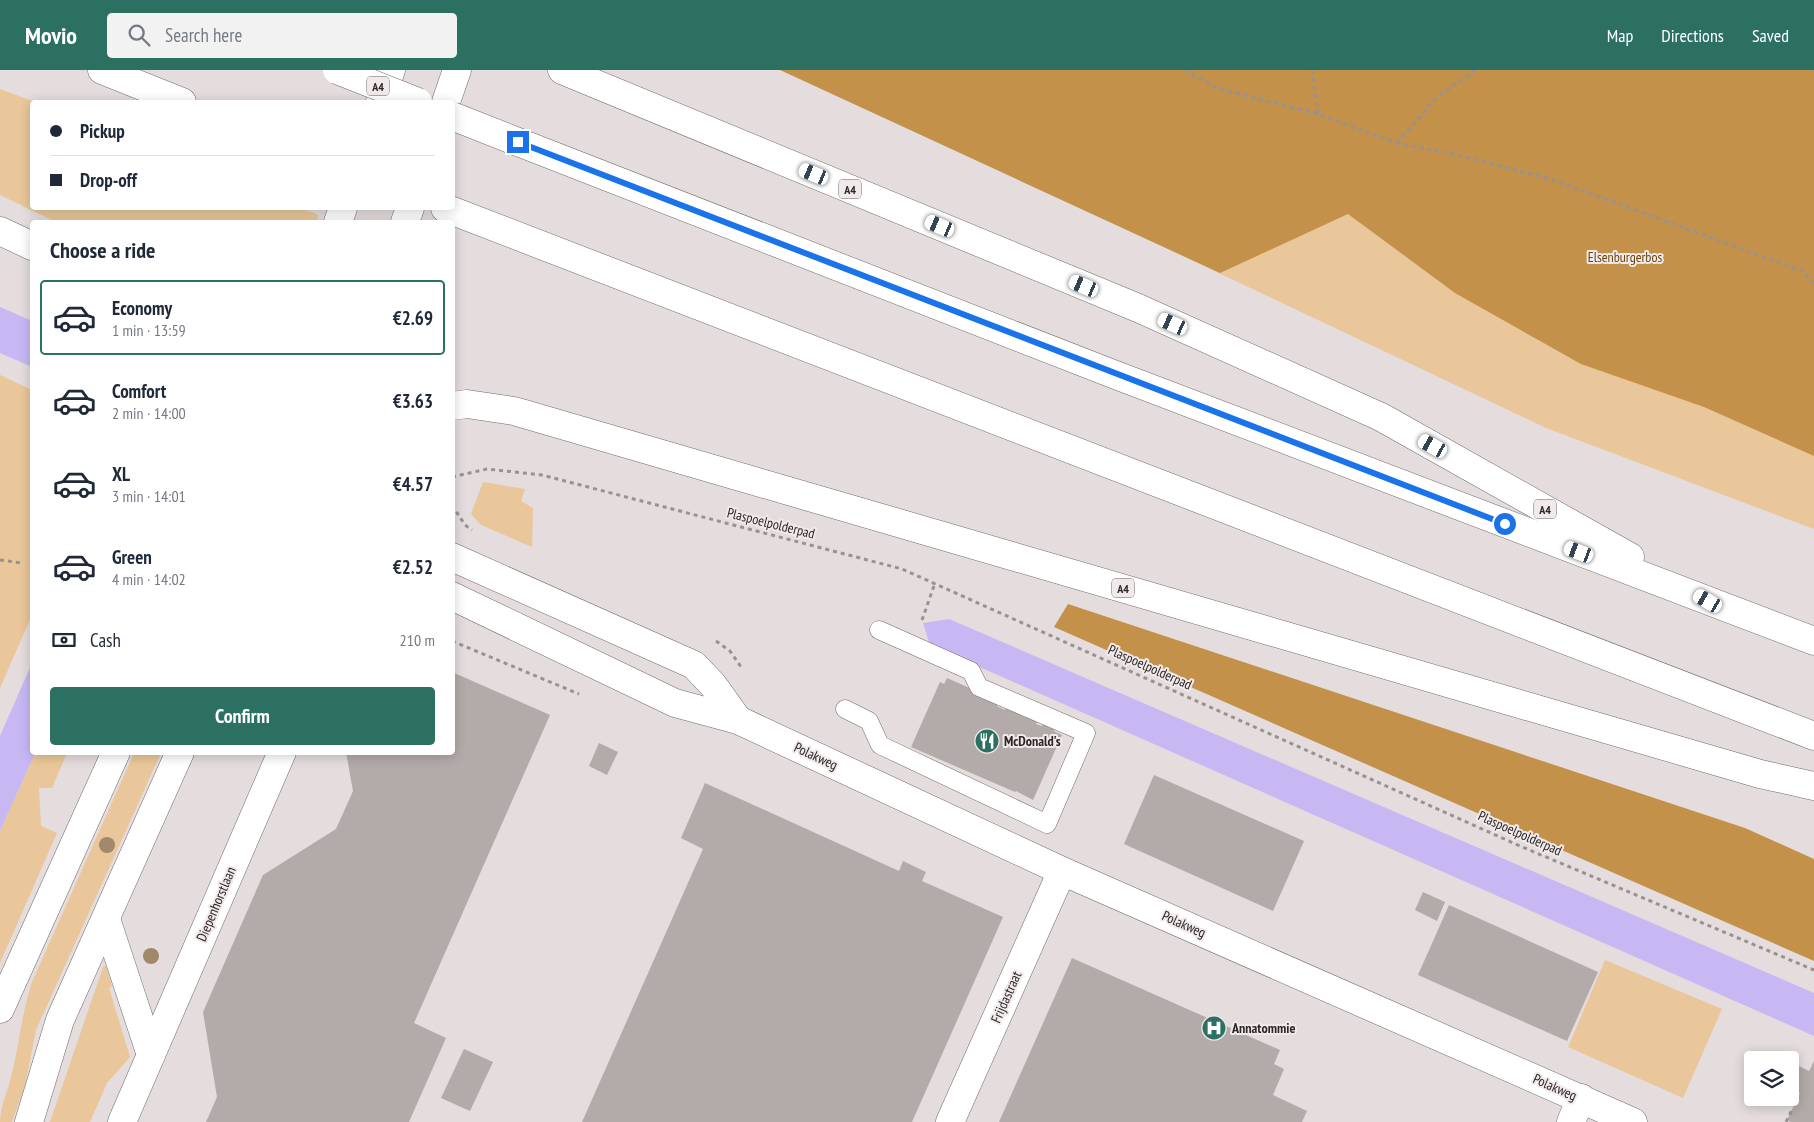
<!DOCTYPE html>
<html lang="en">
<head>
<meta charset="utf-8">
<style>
	:root { --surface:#fff; --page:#f2f2f3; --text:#1f2937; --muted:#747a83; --line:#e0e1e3; --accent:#2c7062 }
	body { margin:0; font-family:"PT Sans Narrow",sans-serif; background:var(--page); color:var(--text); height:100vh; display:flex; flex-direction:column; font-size:19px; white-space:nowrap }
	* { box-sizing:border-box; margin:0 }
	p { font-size:16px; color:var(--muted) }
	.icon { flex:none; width:28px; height:28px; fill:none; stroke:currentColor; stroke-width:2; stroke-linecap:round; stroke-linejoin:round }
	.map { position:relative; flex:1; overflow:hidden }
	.drawer { position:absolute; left:30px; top:150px; width:425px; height:535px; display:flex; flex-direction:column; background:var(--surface); border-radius:5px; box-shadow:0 2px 12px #0003 }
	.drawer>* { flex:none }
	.top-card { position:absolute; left:30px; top:30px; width:425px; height:110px; border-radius:5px; box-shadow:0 2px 12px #0003; display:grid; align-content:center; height:110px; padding:0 20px; background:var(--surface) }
	.tools { position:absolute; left:1744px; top:981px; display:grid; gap:10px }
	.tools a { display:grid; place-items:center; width:55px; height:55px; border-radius:5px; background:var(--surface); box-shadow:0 2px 12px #0003; font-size:25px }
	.end { position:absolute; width:22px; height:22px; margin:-11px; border:6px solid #1a73e8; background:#fff; box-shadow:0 0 0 2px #fff }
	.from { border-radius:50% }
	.car { position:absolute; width:15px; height:30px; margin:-15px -8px; border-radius:6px; box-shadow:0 0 4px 1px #0007; background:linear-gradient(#fff 24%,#345 0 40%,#fff 0 76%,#345 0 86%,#fff 0) }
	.top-card b { display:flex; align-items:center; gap:18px; height:48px; font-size:19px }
	.top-card b+b { border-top:1px solid var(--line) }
	.top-card i { width:12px; height:12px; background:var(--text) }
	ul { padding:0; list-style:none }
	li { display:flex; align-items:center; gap:15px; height:75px; margin:0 10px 8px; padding:0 10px; border:2px solid transparent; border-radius:5px }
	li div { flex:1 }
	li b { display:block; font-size:19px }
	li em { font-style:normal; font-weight:600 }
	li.active { border-color:var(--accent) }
	li>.icon { width:45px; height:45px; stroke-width:1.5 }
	h2 { padding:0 20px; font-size:22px; line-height:60px }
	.pay { display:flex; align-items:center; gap:12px; height:55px; padding:0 20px; font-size:19px }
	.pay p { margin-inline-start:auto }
	.button { display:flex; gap:10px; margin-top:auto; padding:10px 20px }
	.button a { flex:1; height:58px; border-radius:5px; background:var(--accent); color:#fff; font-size:20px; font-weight:600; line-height:58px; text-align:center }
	header { display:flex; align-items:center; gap:30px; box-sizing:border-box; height:70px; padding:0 25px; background:var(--accent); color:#fff }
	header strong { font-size:24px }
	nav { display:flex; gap:28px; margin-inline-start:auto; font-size:18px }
	.search { width:350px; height:45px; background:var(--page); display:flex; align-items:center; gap:12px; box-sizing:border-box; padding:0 18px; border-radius:5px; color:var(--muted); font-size:19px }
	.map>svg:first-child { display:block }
	.green { fill:#e9c79a }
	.forest { fill:#c39149 }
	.water { fill:#c7b8f4 }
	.building { fill:#b3aba9 }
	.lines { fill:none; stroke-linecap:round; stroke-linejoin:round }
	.service-casing { stroke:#726a6b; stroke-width:19 }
	.minor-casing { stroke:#726a6b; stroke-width:29 }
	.tertiary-casing { stroke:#726a6b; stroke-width:29 }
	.secondary-casing { stroke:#726a6b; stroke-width:29 }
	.motorway-casing { stroke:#726a6b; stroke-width:29 }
	.path { stroke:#989292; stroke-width:3; stroke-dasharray:4 4; stroke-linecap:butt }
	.service { stroke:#fff; stroke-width:18 }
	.minor { stroke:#fff; stroke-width:28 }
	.tertiary { stroke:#fff; stroke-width:28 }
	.secondary { stroke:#fff; stroke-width:28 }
	.motorway { stroke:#fff; stroke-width:28 }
	.motorway-bridge-casing { stroke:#726a6b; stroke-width:29; stroke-linecap:butt }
	.motorway-bridge { stroke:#fff; stroke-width:28 }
	.tree { fill:#9f896a }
	.route { stroke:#1a73e8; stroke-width:6 }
	.labels { text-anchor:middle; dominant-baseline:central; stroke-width:4; stroke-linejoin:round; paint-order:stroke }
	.shield { fill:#f2e9ea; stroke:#676262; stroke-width:1 }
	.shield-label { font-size:12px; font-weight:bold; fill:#2b2828 }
	.park-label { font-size:14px; fill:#67450c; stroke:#f2e9ea }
	.street-label { font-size:14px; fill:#2b2828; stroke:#f2e9ea }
	.poi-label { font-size:14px; font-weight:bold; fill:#2b2828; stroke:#f2e9ea; text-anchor:start }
</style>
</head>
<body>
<header>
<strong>Movio</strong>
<div class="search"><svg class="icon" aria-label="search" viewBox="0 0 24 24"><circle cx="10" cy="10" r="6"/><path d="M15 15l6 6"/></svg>Search here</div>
<nav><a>Map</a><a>Directions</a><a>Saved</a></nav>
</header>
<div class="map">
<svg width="1814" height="1052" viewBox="0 0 1814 1052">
	<rect width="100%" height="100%" fill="#e4dcdd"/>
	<g class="green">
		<path d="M 790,0 L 1814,0 L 1814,459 L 1546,358 Z"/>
		<path d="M 0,19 L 35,32 L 32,32 L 32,138 L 300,138 L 319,145 L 316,152 L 56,152 L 0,125 Z"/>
		<path d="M 0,305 L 32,320 L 32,545 L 0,618 Z"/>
		<path d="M 483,412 L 525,419 L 521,431 L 533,438 L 532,477 L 481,455 L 471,444 Z"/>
		<path d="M 35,683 L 67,683 L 52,718 L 39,718 L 41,756 L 57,763 L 0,893 L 0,761 Z"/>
		<path d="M 134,683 L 161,683 L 36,960 L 25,1016 L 12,1052 L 0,1052 C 0,1037 6,1026 10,1011 C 19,978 21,945 32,912 Z"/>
		<path d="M 1605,890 L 1722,939 L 1683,1028 L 1568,977 Z"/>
		<path d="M 106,896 L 112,916 L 109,918 L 130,987 L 107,1013 L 90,1052 L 50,1052 L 103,897 Z"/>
	</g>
	<g class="forest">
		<path d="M 780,0 L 1814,0 L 1814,386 L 1704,337 L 1581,294 L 1455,223 L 1348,144 L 1220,203 Z"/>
		<path d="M 1068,534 L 1745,758 L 1814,789 L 1814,891 L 1054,557 Z"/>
	</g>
	<g class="water">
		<path d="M 0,237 L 32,251 L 32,297 L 0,283 Z"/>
		<path d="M 949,549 L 1814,923 L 1814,966 L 930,575 L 923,553 Z"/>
		<path d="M 32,593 L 32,682 L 35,683 L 0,761 L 0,666 Z"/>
	</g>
	<g class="building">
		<path d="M 452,602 L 550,645 L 414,953 L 446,968 L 409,1052 L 206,1052 L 217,1027 L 203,942 L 263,805 L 336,759 L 353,721 L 346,682 L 452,682 Z"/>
		<path d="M 947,608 L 999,631 L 997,636 L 1005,640 L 1007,635 L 1039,649 L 1036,654 L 1042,656 L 1045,651 L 1056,656 L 1054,661 L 1062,665 L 1033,730 L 1016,721 L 1015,722 L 911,677 L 940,612 L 944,614 Z"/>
		<path d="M 599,673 L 618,682 L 607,705 L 589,696 Z"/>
		<path d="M 1154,705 L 1304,771 L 1273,841 L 1124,774 Z"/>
		<path d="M 705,713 L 899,801 L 903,791 L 926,802 L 922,811 L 1003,847 L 912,1052 L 582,1052 L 703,779 L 681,768 Z"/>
		<path d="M 1423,822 L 1445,832 L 1437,851 L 1415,840 Z"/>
		<path d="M 1449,835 L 1598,902 L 1567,971 L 1418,905 Z"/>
		<path d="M 1072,888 L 1280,980 L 1274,994 L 1284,999 L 1273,1025 L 1307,1041 L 1302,1052 L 999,1052 Z"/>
		<path d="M 464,979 L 493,992 L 470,1041 L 441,1028 Z"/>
		<path d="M 1814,991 L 1814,1052 L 1791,1052 L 1787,1050 L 1800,1023 L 1790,1018 L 1790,1010 L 1797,995 L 1809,1001 Z"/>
	</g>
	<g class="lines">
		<defs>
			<path id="service" d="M 845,639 L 869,651 L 880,675 L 1047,754 L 1086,663 L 979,617 L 971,601 L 879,560"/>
			<g id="minor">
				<path d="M 106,849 L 151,985"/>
				<path d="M 122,1052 L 282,682"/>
				<path d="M 950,1052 L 1062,801"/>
				<path d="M 1571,1052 L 1581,1028"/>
			</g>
			<g id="tertiary">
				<path d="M 452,487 L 694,595 L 713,615 L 738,650"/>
				<path d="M 452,526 L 675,633 L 738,650 L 1062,801 L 1633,1052"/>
			</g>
			<g id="secondary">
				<path d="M 0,939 L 116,682"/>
				<path d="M 29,1052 L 60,950 L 180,682"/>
			</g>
			<g id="motorway">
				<path d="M 102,0 L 182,32"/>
				<path d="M 562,0 L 1138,238 L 1381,347 L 1630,487"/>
				<path d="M 380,32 L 391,0"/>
				<path d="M 446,32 L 457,0"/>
				<path d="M 518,72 L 1113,304 L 1814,571"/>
				<path d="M 445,138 L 1814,666"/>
				<path d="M 338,152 L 343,138"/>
				<path d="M 405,152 L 410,138"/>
				<path d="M 0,161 L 32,176"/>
				<path d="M 452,336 L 467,334 L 514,341 L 1760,704 L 1814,716"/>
			</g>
		</defs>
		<use href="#service" class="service-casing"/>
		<use href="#minor" class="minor-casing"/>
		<use href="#tertiary" class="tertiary-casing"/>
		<use href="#secondary" class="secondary-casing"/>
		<use href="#motorway" class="motorway-casing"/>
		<g class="path">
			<path d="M 1185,0 L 1217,18 L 1318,44 L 1396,73 L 1453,84 L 1547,108 L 1803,201 L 1814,214"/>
			<path d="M 1312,0 L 1318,44"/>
			<path d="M 1813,0 L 1814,0"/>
			<path d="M 1397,73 L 1435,29 L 1475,0"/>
			<path d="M 452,407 L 487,399 L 542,405 L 902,499 L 1520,776 L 1814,900"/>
			<path d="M 452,435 L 465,455 L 472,460"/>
			<path d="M 0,490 L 22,493"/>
			<path d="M 922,550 L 935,513"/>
			<path d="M 452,571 L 579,624"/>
			<path d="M 716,571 L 730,581 L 741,597"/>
			<path d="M 1786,1052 L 1793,1038"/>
		</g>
		<use href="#service" class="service"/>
		<use href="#minor" class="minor"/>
		<use href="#tertiary" class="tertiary"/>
		<use href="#secondary" class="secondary"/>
		<use href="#motorway" class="motorway"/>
		<defs>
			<g id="motorway-bridge">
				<path d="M 337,0 L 418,32"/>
				<path d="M 452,46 L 518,72"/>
			</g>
		</defs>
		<use href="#motorway-bridge" class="motorway-bridge-casing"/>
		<use href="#motorway-bridge" class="motorway-bridge"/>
	</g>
	<g class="tree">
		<circle cx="107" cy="775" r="8"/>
		<circle cx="151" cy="886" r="8"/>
	</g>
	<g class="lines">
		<path class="route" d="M 518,72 L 1505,454"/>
	</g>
	<defs>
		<symbol id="restaurant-disc" viewBox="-11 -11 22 22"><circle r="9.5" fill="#2c7062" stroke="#f2e9ea"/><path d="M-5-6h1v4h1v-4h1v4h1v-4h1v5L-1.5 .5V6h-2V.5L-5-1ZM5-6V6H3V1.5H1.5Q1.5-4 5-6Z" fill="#fff"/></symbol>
		<symbol id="hospital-disc" viewBox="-11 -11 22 22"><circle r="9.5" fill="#2c7062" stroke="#f2e9ea"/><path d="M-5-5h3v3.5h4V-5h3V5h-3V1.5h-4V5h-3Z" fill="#fff"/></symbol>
	</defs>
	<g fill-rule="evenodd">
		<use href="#restaurant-disc" x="973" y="657" width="28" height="28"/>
		<use href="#hospital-disc" x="1200" y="944" width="28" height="28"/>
	</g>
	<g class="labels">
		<g class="shield">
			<rect x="367" y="6.5" width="22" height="19" rx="4"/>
			<rect x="839" y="109.5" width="22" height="19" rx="4"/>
			<rect x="1534" y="429.5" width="22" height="19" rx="4"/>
			<rect x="1112" y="508.5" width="22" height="19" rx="4"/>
		</g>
		<g class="shield-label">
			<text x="378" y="16">A4</text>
			<text x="850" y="119">A4</text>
			<text x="1545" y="439">A4</text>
			<text x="1123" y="518">A4</text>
		</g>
		<g class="park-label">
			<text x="1625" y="187">Elsenburgerbos</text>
		</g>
		<g class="street-label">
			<text transform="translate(771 453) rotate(14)">Plaspoelpolderpad</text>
			<text transform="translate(1150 597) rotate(24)">Plaspoelpolderpad</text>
			<text transform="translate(816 686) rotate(25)">Polakweg</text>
			<text transform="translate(1520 763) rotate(24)">Plaspoelpolderpad</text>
			<text transform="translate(216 834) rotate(-67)">Diepenhorstlaan</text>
			<text transform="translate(1184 854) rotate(24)">Polakweg</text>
			<text transform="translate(1006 927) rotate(-66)">Frijdastraat</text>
			<text transform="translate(1555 1017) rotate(24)">Polakweg</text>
		</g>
		<g class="poi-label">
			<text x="1004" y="671">McDonald's</text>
			<text x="1232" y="958">Annatommie</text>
		</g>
	</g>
</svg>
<div class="tools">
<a><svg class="icon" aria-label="layers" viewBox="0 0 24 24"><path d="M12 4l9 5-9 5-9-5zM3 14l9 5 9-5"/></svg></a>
</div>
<i class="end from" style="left:1505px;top:454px"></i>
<i class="end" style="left:518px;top:72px"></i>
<i class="car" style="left:814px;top:104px;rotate:292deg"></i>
<i class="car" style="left:940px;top:156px;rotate:293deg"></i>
<i class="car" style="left:1084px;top:216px;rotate:293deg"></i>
<i class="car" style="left:1173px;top:254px;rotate:294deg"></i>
<i class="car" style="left:1433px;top:376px;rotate:299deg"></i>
<i class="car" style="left:1579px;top:482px;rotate:291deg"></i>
<i class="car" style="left:1708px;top:531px;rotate:300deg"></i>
<div class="top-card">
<b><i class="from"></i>Pickup</b>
<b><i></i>Drop-off</b>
</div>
<section class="drawer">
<h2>Choose a ride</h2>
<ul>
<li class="active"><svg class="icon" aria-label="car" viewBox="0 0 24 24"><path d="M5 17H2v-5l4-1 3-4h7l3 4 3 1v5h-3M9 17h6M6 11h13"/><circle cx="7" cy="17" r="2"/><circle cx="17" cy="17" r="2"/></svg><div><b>Economy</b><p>1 min · 13:59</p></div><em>€2.69</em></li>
<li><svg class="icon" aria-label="car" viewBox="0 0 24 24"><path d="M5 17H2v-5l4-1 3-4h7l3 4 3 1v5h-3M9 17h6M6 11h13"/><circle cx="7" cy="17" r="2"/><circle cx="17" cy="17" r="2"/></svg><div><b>Comfort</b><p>2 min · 14:00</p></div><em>€3.63</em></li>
<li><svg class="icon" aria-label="car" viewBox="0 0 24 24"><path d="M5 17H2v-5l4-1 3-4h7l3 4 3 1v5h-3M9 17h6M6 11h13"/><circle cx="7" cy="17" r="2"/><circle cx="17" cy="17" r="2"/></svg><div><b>XL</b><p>3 min · 14:01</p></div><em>€4.57</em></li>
<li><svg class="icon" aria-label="car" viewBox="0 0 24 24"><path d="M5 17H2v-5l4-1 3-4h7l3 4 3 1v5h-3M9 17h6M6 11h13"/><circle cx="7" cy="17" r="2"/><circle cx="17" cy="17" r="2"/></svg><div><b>Green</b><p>4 min · 14:02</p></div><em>€2.52</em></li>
</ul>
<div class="pay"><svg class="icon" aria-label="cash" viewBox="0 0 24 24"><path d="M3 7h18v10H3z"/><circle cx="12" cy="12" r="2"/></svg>Cash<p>210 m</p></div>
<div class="button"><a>Confirm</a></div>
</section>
</div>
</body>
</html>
